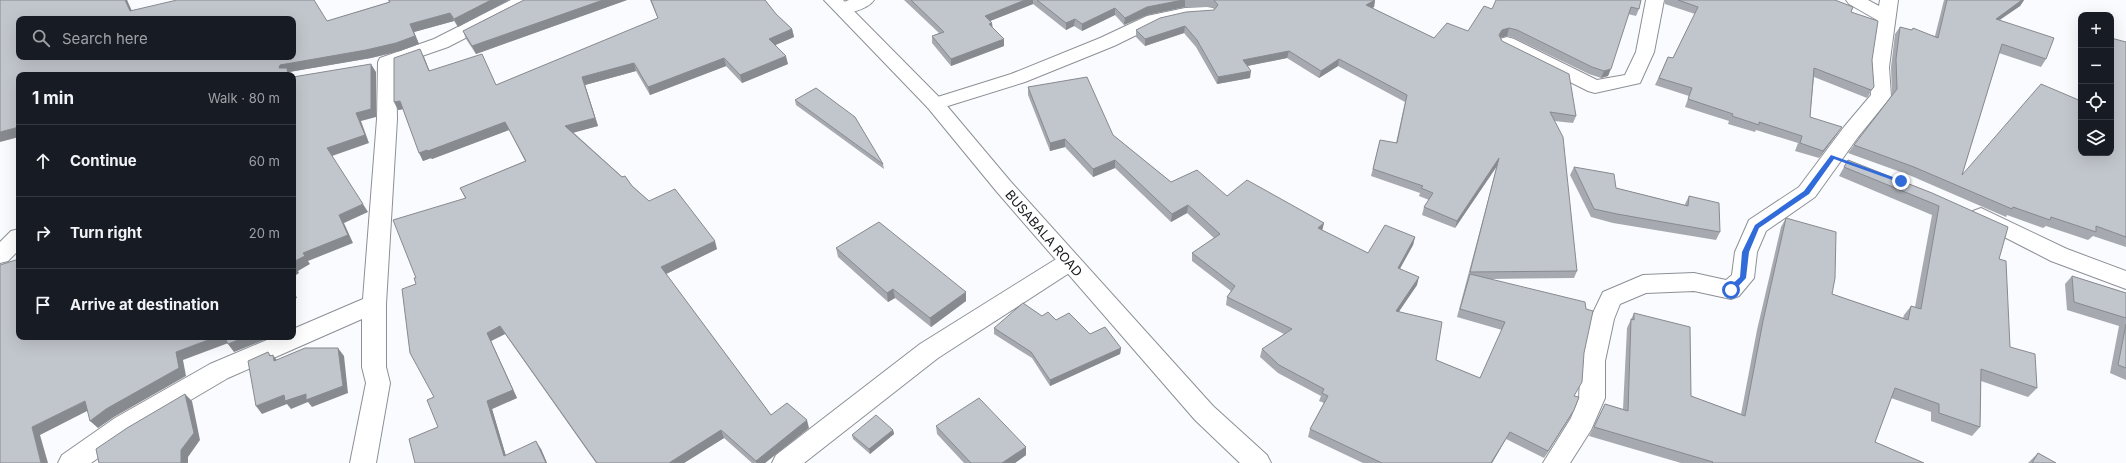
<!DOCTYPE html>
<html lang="en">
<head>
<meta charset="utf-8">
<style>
  :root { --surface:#171b24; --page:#20242c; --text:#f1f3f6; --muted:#9ea1a6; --line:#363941 }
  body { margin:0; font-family:Inter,sans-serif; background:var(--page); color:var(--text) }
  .controls { position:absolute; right:12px; top:12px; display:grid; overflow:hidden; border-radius:8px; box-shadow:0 4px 16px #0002 }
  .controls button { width:36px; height:36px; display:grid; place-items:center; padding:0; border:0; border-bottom:1px solid var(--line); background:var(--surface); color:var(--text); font:20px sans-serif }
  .stop { position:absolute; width:12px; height:12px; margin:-9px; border:3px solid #316bd9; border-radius:50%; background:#fff }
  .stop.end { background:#316bd9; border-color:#fff; box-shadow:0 1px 4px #0008 }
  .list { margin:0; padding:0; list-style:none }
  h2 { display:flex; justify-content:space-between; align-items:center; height:52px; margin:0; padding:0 16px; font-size:17px }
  h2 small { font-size:13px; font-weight:400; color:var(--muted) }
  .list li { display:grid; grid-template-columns:26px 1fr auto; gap:12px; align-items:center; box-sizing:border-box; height:72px; padding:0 16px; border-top:1px solid var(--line) }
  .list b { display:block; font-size:15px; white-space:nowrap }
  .list em { font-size:13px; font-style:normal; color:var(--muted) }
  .icon { flex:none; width:22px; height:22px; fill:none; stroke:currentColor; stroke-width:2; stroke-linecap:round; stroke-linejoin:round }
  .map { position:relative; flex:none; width:2126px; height:463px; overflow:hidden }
  .search { position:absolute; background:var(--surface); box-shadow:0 4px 16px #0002; left:16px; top:16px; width:280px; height:44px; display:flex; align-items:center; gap:10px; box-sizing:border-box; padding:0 14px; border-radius:8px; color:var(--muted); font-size:15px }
  .panel { position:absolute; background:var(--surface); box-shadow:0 4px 16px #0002; left:16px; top:72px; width:280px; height:268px; border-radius:8px }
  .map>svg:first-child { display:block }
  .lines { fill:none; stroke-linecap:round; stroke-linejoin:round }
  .minor-casing { stroke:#8c9096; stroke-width:2 }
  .tertiary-casing { stroke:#8c9096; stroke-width:2 }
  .minor { fill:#fff; fill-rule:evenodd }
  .tertiary { fill:#fff; fill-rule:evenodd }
  .wall { fill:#a6a9af }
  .shaded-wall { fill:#878a8f }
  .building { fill:#c1c5cc; stroke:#878a8f; fill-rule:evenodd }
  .route { fill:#316bd9 }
  .labels { text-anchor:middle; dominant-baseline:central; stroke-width:3.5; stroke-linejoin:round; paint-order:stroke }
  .street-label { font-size:13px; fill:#18191c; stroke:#fff }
</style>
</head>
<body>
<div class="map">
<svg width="2126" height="463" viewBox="0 0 2126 463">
  <rect width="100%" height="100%" fill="#fafbfe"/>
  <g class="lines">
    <defs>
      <g id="minor">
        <polygon points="511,0 534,0 531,4 448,47 396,65 397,119 386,304 386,367 390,383 376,463 350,463 366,383 362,367 362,319 228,378 133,434 91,463 58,463 62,455 115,418 210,364 274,337 293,337 293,329 363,299 377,119 378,62 380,58 434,39"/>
        <path d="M849,0H874C868,9 847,15 837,13L834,9L837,5Z"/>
        <polygon points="1646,0 1664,0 1654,52 1640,83 1595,93 1588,91 1500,47 1498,43 1500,39 1507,37 1514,39 1597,80 1625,75 1636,52"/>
        <polygon points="1846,0 1868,0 1879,6 1880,0 1898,0 1889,67 1891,96 1888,100 1858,137 1815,197 1766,231 1757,252 1754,278 1739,296 1731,299 1694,291 1646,293 1620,304 1614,319 1605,361 1605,398 1591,430 1570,463 1543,463 1571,418 1579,398 1581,361 1590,319 1603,292 1643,275 1694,273 1726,280 1732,275 1735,252 1749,220 1799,187 1844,127 1871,95 1869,67 1877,20 1849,4"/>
        <polygon points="1207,7 1213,8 1216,12 1213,16 1185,18 1159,24 1114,46 1025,82 935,110 928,108 925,104 928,100 1011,74 1100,38 1147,16 1185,8"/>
        <polygon points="1981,208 2067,249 2126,271 2126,289 2051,261 1973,221 1970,216 1973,211"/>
        <polygon points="19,229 19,250 8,261 0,263 0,242 11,231"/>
        <polygon points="1069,254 1077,256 1080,262 1077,268 938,358 804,463 772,463 776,455 920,344 1061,256"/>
      </g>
      <polygon id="tertiary" points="824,0 843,0 942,100 1011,182 1213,406 1267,455 1271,463 1240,463 1195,420 997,192 928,108"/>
    </defs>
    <use href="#minor" class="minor-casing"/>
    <use href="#tertiary" class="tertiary-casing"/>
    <use href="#minor" class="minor"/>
    <use href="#tertiary" class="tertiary"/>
  </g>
  <g class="wall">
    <polygon points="0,0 127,0 132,11 327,21 389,2 388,0 509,0 458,27 454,21 414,32 419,44 400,51 371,58 289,72 19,75"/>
    <polygon points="524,0 627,0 476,54 466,39 463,31"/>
    <polygon points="650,0 765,0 776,14 792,29 794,37 775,45 788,64 742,83 726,66 650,95 636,71 585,85 598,126 573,132 649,201 717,249 666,274 771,415 809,428 765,463 752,463 724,438 684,463 596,463 505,334 491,341 517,398 492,409 506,456 541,449 547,463 415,463 438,427 416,284 416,278 465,198 460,188 525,161 509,130 432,159 431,158 423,161 403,109 398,110 424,57 429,71 496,85 658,19"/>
    <polygon points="904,0 1375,0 1374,7 1372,8 1434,38 1468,31 1492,9 1641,0 1639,9 1636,16 1628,14 1608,76 1601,78 1589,74 1514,38 1507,36 1500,37 1502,41 1576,116 1573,123 1554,121 1577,271 1574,278 1490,279 1574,396 1570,417 1544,458 1506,439 1492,463 1363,463 1308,437 1310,429 1324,403 1319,401 1321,396 1278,373 1260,357 1262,349 1284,334 1226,305 1227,297 1231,291 1192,261 1192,253 1214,238 1187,213 1171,222 1115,168 1093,177 1065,147 1050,151 1028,95 1028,87 1113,135 1171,182 1227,196 1324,223 1322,230 1368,253 1415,237 1413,245 1400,268 1417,285 1398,312 1436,360 1480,378 1502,330 1457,317 1497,166 1455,228 1422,215 1424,207 1429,200 1419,196 1420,193 1371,176 1380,140 1396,143 1405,102 1338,66 1319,78 1287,58 1247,66 1250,78 1217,84 1196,47 1184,33 1145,46 1136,37 1136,30 1214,10 1215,9 1213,7 1185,7 1147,15 1124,25 1115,15 1082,31 1074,26 1066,30 1033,4 990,21 992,28 1004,46 951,66 932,43 932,36 939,33"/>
    <polygon points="1664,0 1835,0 1851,12 1872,60 1874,87 1867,98 1814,77 1810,117 1837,134 1819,158 1795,151 1798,143 1756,130 1755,132 1728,124 1729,121 1685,107 1689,96 1655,85 1668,57 1673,58 1695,14 1665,4"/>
    <polygon points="1944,0 2024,0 2020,6 2000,20 2046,59 2041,67 1999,53 1962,175 2080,100 2081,90 2081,153 2126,42 2126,247 2093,236 2088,240 2046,226 2043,228 2007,215 2006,217 1909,175 1848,153 1854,145 1892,96 1891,67 1895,34 1900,27 1935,36"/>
    <polygon points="795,100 883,164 884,169 796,105"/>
    <polygon points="1848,160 1932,193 1999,259 2010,347 2037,388 2028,397 1981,381 1980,427 1972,436 1931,421 1931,412 1891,398 1875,442 1924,463 1681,463 1589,436 1605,404 1623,409 1627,328 1634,313 1691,396 1741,414 1757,330 1781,227 1786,218 1832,294 1903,318 1904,315 1911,306 1915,307 1932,215 1839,176"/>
    <polygon points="1574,167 1616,188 1685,205 1685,204 1689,196 1720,232 1716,240 1613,223 1591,217 1570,175"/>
    <polygon points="836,248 966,301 931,327 895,298 888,302 838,257"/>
    <polygon points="2072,276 2126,293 2126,380 2110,373 2119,326 2067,310 2065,284"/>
    <polygon points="1042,316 1056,320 1121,348 1120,354 1050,386 1032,358 994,334 994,328"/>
    <polygon points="936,426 1026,455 1015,463 964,463 937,434"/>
    <polygon points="893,430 894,434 870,454 853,439 852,435"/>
    <polygon points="2038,453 2056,463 2028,463"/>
  </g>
  <g class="shaded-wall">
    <polygon points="125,0 127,0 135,19 130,11"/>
    <polygon points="491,0 509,0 458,27 454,19"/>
    <polygon points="603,0 627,0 476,54 472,46"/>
    <polygon points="1025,0 1033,0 1033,4 985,23 985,16"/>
    <polygon points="1183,0 1185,0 1185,7 1147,15 1124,25 1125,18 1147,7"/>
    <polygon points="1375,0 1374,7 1365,12 1366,5"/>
    <polygon points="2022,0 2024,0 2020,6 1990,26 1996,19"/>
    <polygon points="1115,8 1115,15 1082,31 1082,24"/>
    <polygon points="450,13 454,21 414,32 419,44 400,51 371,58 289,72 291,75 288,75 279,68 280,65 410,24"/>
    <polygon points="1075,19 1074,26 1066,30 1066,23"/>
    <polygon points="992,23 993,30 989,24"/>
    <polygon points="1185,26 1184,33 1145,46 1145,39"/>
    <polygon points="1509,28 1507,36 1500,38 1499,35 1502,30"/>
    <polygon points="792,29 794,37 771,47 769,39"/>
    <polygon points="1004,39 1004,46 951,66 951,59"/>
    <polygon points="420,49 424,57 433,79 429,71"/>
    <polygon points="1289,51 1287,58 1242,67 1243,60"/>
    <polygon points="786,56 788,64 742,83 740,75"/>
    <polygon points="724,58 726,66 650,95 648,87"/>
    <polygon points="1339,59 1338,66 1319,78 1321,71"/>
    <polygon points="634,63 636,71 585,85 598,126 569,134 565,126 582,77"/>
    <polygon points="371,64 376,72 376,117 361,121 369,143 332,156 327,148 356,113"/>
    <polygon points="1611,69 1608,76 1601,78 1604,71"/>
    <polygon points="1251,71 1250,78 1217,84 1218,77"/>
    <polygon points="400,101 404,109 398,110 394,102"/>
    <polygon points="505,122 509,130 432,159 431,158 423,161 419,153"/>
    <polygon points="19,127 19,137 0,142 0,132"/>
    <polygon points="1842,127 1837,134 1819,158 1823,151"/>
    <polygon points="1065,139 1065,147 1050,151 1050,143"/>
    <polygon points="1499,158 1497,166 1455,228 1457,221"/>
    <polygon points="1115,160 1115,168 1093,177 1093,169"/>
    <polygon points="363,204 368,212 344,223 353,243 308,261 310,264 298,271 299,273 293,277 293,262 303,253 339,215"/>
    <polygon points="1188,205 1187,213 1171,222 1172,214"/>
    <polygon points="1324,223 1322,231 1318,228"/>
    <polygon points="1415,237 1413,245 1396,276 1398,268"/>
    <polygon points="715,241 717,249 664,275 661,267"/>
    <polygon points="1419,277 1417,285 1394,319 1396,311"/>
    <polygon points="293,289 297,298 293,299"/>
    <polygon points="893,289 895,298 888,302 887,293"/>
    <polygon points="966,292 966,301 931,327 930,318"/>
    <polygon points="500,326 505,334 491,341 517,398 492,409 508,463 504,456 487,401 487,333"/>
    <polygon points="216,337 227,337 231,342 183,360 186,376 114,417 98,428 90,421 106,409 176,352"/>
    <polygon points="245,337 262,337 264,340 234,352 228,344"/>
    <polygon points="338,348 344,356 348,393 312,407 308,402 291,409 287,404 262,414 256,406 284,395 306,394"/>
    <polygon points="1121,348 1120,354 1050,386 1050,380"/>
    <polygon points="268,352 274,360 273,355 279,363 280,369 270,356"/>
    <polygon points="185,394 192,401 200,440 188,457 188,463 181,463 181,450"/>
    <polygon points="85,401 93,408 40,435 48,463 41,463 32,427"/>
    <polygon points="1574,410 1570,417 1544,458 1548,451"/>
    <polygon points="807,420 809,428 765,463 756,463 756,461"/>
    <polygon points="721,430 724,438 684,463 669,463"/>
    <polygon points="893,430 894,434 870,454 869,449"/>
    <polygon points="1510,432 1506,439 1492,463 1491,463"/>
    <polygon points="536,441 541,449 547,463 546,463"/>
    <polygon points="1026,447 1026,455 1015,463 1002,463"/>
  </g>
  <g class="building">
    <path d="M0,0H125L130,11L177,0H314L327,21L390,2L389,0H491L454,19L450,13L410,24L415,36L396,43L366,50L280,65L279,68H287L288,75H19V127L0,132ZM19,19H293V57H19Z"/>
    <polygon points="524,0 603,0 472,46 463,31"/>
    <polygon points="651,0 765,0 776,14 792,29 769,39 786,56 740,75 724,58 648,87 634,63 582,77 595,118 565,126 622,177 625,176 632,186 649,201 675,189 715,241 661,267 771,415 787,403 807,420 756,461 721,430 669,463 597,463 500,326 487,333 513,390 487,401 504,456 536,441 546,463 415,463 409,439 438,427 427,400 434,397 410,353 402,289 416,284 414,278 416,278 393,220 466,198 460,188 526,161 505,122 428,151 427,150 419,153 400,101 394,102 394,58 420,49 429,71 482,54 496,85 658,18"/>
    <polygon points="911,0 1025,0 985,16 992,23 989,24 1004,39 951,59 932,36 944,32"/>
    <polygon points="1037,0 1183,0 1147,7 1125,18 1115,8 1082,24 1075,19 1066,23"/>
    <polygon points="1214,0 1375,0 1366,5 1434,38 1447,23 1468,31 1484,6 1492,9 1496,0 1641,0 1639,9 1631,7 1611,69 1604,71 1592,67 1517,30 1509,28 1502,30 1499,35 1502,41 1569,74 1576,116 1550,112 1563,137 1577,271 1470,272 1499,158 1457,221 1424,207 1433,193 1421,188 1423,186 1373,169 1380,140 1397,143 1407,95 1339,59 1321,71 1289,51 1243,60 1251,71 1218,77 1197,40 1185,26 1145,39 1136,30 1160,18 1186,12 1214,10 1218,5"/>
    <polygon points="1678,0 1835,0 1853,7 1851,12 1878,21 1872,60 1874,87 1871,90 1814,68 1810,117 1842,127 1823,151 1800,143 1802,136 1759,122 1759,125 1732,116 1733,114 1688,99 1692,88 1659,78 1668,57 1673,58 1698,7"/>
    <polygon points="1947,0 2022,0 1996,19 2054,38 2046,59 2002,44 1962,175 2041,84 2081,101 2081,153 2111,153 2111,38 2126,42 2126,237 2096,226 2096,232 2051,217 2050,220 2013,207 2012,209 1914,167 1854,145 1897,89 1896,59 1900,27 1912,30 1913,28 1938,38"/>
    <polygon points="371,64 371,109 356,113 365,135 327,148 363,204 339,215 348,235 303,253 305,256 293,262 293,77"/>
    <polygon points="1087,77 1113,135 1171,182 1197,170 1227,196 1247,180 1324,223 1318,228 1368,253 1385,225 1415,237 1398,268 1419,277 1396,311 1442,322 1436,360 1480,378 1505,322 1460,309 1470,274 1585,302 1586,309 1593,311 1584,353 1582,382 1574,396 1579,397 1574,410 1548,451 1510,432 1491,463 1382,463 1310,429 1328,396 1322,393 1324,389 1279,365 1262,349 1292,329 1227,297 1235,286 1192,253 1220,234 1188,205 1172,214 1115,160 1093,169 1065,139 1050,143 1028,87"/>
    <polygon points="816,88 855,117 883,164 795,100"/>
    <polygon points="1848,160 1932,193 2008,227 1999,259 2006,261 2010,347 2035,354 2037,388 1981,369 1980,427 1939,413 1939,404 1895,388 1875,442 1924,463 1712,463 1713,462 1594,427 1605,404 1628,411 1631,319 1634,320 1634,313 1690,327 1691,396 1745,416 1763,321 1786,218 1836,232 1835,278 1832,294 1908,320 1911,306 1921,309 1939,206 1844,167"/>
    <polygon points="1574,167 1614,174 1616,188 1688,206 1689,196 1719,203 1720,232 1617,214 1594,209"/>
    <polygon points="879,222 966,292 930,318 893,289 887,293 836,248"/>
    <polygon points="19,259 19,337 216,337 176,352 179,368 106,409 90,421 85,401 32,427 41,463 0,463 0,265"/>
    <polygon points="2072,276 2126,293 2126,318 2074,302"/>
    <polygon points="1023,303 1042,316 1048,312 1056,320 1069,313 1090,334 1105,327 1121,348 1050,380 1031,352 994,328"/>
    <polygon points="2126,324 2126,368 2118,365"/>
    <polygon points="225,337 245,337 228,344"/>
    <polygon points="305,348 338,348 343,386 306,400 306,394 285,401 284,395 256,406 248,361 268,352 270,356 273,355 274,361"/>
    <polygon points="185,394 194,433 181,450 181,463 99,463 96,449 127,428"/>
    <polygon points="979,398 1026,447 1002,463 971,463 936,426"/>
    <polygon points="876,415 893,430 869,449 852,435"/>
    <polygon points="2038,453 2056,463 2032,463"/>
  </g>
  <polygon class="route" points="1831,155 1904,181 1898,182 1834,159 1809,194 1759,228 1749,252 1746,278 1733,292 1728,292 1728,288 1740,277 1742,252 1755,225 1804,191"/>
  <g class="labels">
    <g class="street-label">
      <text transform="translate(1044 233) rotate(49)">BUSABALA ROAD</text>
    </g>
  </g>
</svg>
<div class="controls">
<button>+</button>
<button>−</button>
<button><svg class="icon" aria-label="locate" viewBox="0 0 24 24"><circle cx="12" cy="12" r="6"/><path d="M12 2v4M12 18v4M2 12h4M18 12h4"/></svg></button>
<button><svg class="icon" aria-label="layers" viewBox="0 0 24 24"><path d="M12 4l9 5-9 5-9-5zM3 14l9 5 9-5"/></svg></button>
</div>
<div class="stop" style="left:1731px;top:290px"></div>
<div class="stop end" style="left:1901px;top:181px"></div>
<div class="search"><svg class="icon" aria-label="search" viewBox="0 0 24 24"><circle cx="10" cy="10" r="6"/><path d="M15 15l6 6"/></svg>Search here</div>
<section class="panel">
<h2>1 min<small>Walk · 80 m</small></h2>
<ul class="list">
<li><svg class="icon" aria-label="ahead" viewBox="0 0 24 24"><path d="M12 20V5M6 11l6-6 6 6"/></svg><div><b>Continue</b></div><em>60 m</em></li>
<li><svg class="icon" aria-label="right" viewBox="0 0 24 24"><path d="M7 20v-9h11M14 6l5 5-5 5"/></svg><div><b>Turn right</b></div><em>20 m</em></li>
<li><svg class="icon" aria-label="arrive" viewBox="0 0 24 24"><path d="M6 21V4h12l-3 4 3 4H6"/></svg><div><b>Arrive at destination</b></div></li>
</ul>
</section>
</div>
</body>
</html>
